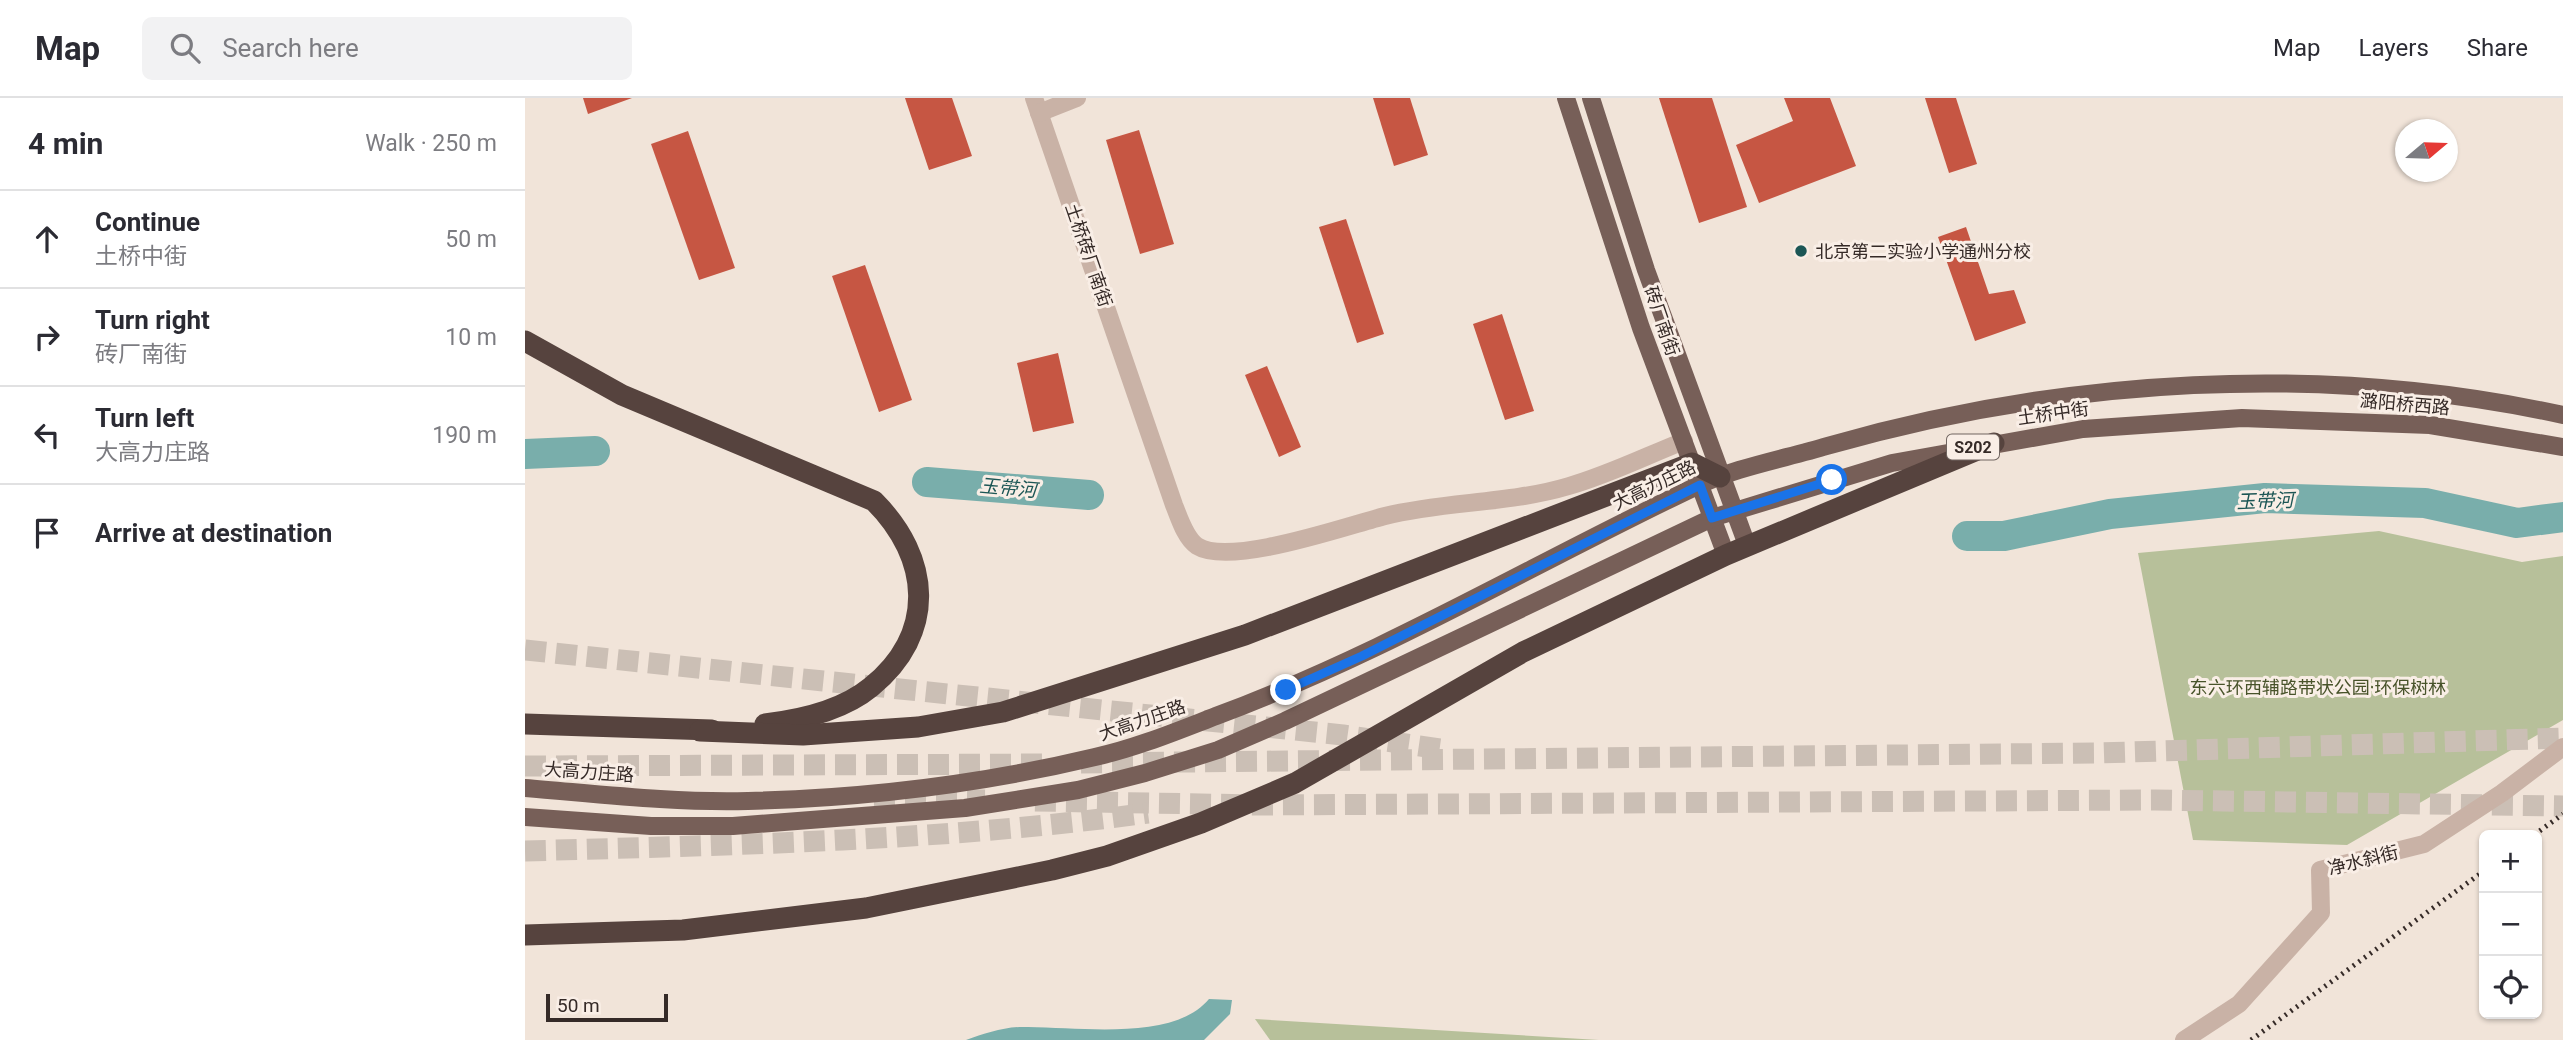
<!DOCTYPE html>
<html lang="en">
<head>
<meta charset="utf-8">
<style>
  :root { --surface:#fff; --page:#f2f2f3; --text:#2b2b33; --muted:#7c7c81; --line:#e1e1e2 }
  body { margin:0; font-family:Roboto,"Noto Sans SC",sans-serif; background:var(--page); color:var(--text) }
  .controls { position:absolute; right:21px; bottom:21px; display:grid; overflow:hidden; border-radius:10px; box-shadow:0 2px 5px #0004 }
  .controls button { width:63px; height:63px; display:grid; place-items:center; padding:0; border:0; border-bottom:2px solid var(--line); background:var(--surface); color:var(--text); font:35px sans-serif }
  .compass { position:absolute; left:1870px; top:21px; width:63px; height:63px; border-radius:50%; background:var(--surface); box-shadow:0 2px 5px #0004; rotate:71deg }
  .scale { position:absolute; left:21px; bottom:18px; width:122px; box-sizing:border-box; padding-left:7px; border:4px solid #352a27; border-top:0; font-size:19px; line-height:24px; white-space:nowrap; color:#352a27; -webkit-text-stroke:5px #f9eee6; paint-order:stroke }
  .stop { position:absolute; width:21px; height:21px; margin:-16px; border:5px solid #1a73e8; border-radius:50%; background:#fff }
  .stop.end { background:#1a73e8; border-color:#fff; box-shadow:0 2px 7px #0008 }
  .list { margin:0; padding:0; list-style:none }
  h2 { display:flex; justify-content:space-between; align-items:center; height:91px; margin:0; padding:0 28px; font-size:30px }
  h2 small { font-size:23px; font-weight:400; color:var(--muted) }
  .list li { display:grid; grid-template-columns:46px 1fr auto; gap:21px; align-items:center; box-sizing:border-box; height:98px; padding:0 28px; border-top:2px solid var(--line) }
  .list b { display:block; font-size:26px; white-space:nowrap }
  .list p { margin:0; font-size:23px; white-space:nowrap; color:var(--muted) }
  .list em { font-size:23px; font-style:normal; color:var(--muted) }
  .icon { flex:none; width:38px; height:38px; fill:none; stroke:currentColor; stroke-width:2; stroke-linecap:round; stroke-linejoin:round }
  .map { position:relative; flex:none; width:2038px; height:942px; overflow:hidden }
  header { display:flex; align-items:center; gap:42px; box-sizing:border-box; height:98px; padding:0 35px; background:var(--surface); border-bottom:2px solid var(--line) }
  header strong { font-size:33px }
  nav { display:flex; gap:38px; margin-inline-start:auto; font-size:24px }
  .search { width:490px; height:63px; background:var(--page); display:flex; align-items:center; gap:18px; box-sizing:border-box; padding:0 24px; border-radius:10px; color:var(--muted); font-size:26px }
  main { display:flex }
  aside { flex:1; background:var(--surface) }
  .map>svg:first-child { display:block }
  .green { fill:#b7c09a }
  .water { fill:#79aeab }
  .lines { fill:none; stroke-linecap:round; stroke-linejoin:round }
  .river { stroke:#79aeab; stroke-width:30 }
  .building { fill:#c65643 }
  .highway-tunnel { stroke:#cbbfb5; stroke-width:21; stroke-dasharray:21 10; stroke-linecap:butt }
  .minor { stroke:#c9b2a6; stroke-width:18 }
  .major { stroke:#775f58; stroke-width:18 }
  .highway { stroke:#56433e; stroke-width:21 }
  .rail { stroke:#352a27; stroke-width:5; stroke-dasharray:2 5; stroke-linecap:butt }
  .route { stroke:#1a73e8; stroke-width:9 }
  .poi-dot { fill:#1c5655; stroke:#f9eee6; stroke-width:2.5 }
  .labels { text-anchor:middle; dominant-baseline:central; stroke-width:6; stroke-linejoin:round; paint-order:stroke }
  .shield { fill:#f9eee6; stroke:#706560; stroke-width:2 }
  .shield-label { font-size:16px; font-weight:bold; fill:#352a27 }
  .poi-label { font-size:18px; fill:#352a27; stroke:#f9eee6; text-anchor:start }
  .street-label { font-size:18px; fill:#352a27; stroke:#f9eee6 }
  .park-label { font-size:18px; fill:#48532a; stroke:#f9eee6 }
  .water-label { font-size:19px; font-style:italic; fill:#1c5655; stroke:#f9eee6 }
</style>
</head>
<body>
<header>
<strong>Map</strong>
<div class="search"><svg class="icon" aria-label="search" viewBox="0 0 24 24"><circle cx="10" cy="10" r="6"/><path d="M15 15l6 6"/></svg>Search here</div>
<nav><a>Map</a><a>Layers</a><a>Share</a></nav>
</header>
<main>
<aside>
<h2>4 min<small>Walk · 250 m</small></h2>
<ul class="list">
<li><svg class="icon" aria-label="ahead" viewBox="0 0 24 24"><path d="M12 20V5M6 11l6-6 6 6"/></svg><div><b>Continue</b><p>土桥中街</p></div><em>50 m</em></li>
<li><svg class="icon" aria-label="right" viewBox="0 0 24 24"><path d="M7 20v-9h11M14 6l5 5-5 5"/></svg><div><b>Turn right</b><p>砖厂南街</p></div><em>10 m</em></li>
<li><svg class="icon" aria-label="left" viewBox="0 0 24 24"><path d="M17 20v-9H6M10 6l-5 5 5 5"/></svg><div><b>Turn left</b><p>大高力庄路</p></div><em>190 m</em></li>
<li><svg class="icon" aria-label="arrive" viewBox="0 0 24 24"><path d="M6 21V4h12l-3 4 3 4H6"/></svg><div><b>Arrive at destination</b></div></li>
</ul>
</aside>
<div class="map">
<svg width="2038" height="942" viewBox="0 0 2038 942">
  <rect width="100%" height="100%" fill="#f1e4d9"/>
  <g class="green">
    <polygon points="1854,433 1997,464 2038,458 2038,622 1822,747 1668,742 1613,455"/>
    <polygon points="730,921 1074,942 745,942"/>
  </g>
  <path class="water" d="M684,901L707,902L705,916L679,942H441C461,935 481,928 503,929C563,930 650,942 684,901Z"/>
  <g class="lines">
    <g class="river">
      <polyline points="0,356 70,353"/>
      <polyline points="402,384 564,397"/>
      <polyline points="1442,438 1479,438 1585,416 1740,400 1900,405 1992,425 2038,419"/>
    </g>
  </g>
  <g class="building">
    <polygon points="58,0 107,0 63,16"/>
    <polygon points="380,0 427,0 447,58 404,72"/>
    <polygon points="848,0 885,0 903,57 869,68"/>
    <polygon points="1134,0 1187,0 1222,109 1174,125"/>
    <polygon points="1259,0 1305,0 1331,68 1234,105 1211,47 1268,23"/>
    <polygon points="1400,0 1431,0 1452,66 1424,75"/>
    <polygon points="614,32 649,146 615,156 581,42"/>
    <polygon points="163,33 210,170 174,182 126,46"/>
    <polygon points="821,121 859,236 832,245 794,129"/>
    <polygon points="1441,129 1464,196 1489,192 1501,225 1450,243 1413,139"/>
    <polygon points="340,167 387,302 354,314 307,178"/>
    <polygon points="977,216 1009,313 980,322 948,226"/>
    <polygon points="533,255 549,325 508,334 492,265"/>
    <polygon points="742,268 776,349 754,359 720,277"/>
  </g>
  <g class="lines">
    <g class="highway-tunnel">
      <polyline points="0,552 818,637 916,651"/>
      <polyline points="556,665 1574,655 2038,640"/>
      <polyline points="0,668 524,666"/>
      <polyline points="349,701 460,702"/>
      <polyline points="510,703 733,707 1630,702 2038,708"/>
      <path d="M0,753C207,747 417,743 623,715"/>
    </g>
    <g class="minor">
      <path d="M509,0L649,407C654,419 660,440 672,448C705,469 821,428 860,418C920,403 984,406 1044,388C1083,377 1121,358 1159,343"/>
      <polyline points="514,15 552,0"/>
      <polyline points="1659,942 1714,906 1796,815 1795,772 1899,746 1977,695 2038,649"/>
    </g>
    <g class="major">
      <polyline points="1041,0 1116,230 1201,457"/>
      <polyline points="1066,0 1121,172 1222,447"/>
      <path d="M0,690C74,696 149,705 223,703C339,700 457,686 570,659C611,650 652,633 691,618C858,556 1010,465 1170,389C1211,369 1259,361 1302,348C1540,280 1796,264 2038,317"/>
      <polyline points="0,719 126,728 208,728 440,710 553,692 620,675 693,652 760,623 1187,420 1367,365 1558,331 1717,320 1905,327 2038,349"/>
    </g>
    <g class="highway">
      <path d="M0,243L97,297L349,403C406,460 412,535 346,589C318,612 275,622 240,626"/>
      <polyline points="0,626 187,632"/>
      <polyline points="175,633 278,637 393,629 478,614 720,537 1167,365 1195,379"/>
      <polyline points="0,837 158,832 341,810 527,772 582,758 676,725 770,685 998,554 1201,457 1469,345"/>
    </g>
    <g class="rail">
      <polyline points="2009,737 2038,716"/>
      <polyline points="1726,942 1959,773"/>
    </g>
  </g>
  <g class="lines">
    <polyline class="route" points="761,592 837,558 1175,387 1187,420 1307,382"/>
  </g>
  <circle class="poi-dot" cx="1276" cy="153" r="7"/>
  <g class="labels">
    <rect class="shield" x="1422" y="336.5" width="52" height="25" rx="5"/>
    <g class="shield-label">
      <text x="1448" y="349">S202</text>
    </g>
    <g class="poi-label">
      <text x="1290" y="153">北京第二实验小学通州分校</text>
    </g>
    <g class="street-label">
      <text transform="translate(564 157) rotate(71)">土桥砖厂南街</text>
      <text transform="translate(1137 223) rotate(71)">砖厂南街</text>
      <text transform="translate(1880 306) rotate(5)">潞阳桥西路</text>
      <text transform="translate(1528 315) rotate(-8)">土桥中街</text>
      <text transform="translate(1129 387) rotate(-26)">大高力庄路</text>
      <text transform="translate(617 622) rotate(-19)">大高力庄路</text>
      <text transform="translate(64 674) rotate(4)">大高力庄路</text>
      <text transform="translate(1838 762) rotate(-14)">净水斜街</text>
    </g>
    <g class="park-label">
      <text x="1793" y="589">东六环西辅路带状公园·环保树林</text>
    </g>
    <g class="water-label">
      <text transform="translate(483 390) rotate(5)">玉带河</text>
      <text transform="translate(1740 403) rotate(-2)">玉带河</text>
    </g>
  </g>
</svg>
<div class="controls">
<button>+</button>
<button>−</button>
<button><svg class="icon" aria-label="locate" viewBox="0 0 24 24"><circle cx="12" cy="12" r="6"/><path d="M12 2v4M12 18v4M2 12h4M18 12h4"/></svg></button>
</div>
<svg class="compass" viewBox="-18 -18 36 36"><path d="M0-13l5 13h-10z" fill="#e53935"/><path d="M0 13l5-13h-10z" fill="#7c7c81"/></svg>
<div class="scale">50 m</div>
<div class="stop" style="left:1307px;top:382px"></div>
<div class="stop end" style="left:761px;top:592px"></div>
</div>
</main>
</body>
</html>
